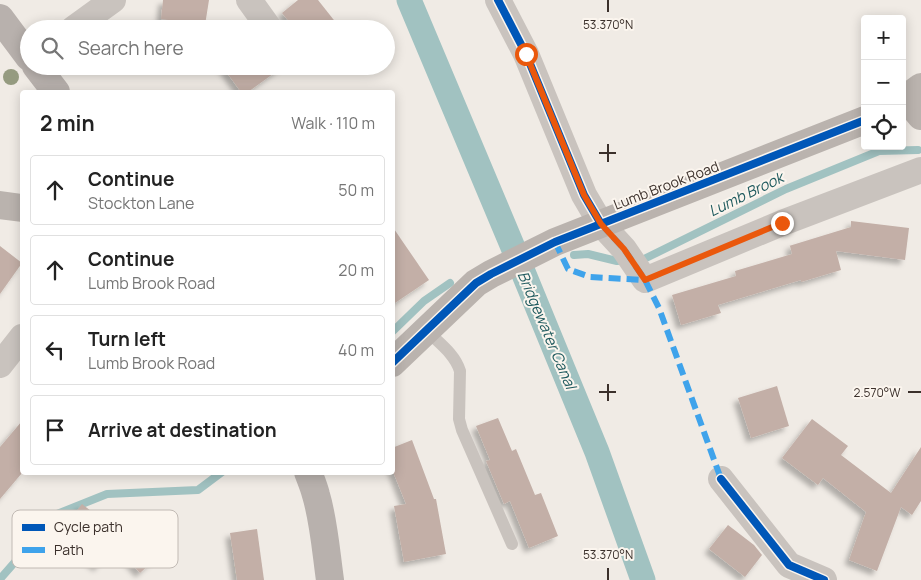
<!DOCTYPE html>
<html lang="en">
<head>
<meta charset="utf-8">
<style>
  :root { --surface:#fff; --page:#f2f2f2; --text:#222; --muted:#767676; --line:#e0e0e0 }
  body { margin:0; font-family:Manrope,sans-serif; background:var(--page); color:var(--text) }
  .controls { position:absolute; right:15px; top:15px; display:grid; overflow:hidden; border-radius:5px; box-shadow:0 2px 12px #0003 }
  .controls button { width:45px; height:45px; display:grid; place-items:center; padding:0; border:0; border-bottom:1px solid var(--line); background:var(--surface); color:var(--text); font:25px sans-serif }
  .stop { position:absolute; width:15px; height:15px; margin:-11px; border:4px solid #ea580c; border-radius:50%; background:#fff }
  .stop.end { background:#ea580c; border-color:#fff; box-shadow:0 1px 5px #0008 }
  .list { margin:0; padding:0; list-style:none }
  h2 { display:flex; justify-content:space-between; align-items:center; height:65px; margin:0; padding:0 20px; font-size:21px }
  h2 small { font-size:16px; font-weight:400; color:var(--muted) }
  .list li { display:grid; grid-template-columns:32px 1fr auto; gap:15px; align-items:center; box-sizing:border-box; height:70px; margin:0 10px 10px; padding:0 10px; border:1px solid var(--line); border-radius:5px }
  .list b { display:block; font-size:19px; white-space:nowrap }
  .list p { margin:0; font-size:16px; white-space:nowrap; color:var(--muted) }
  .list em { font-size:16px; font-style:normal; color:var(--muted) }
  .icon { flex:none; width:28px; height:28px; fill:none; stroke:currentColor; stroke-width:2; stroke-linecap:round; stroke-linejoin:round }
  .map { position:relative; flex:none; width:921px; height:580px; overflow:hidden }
  .search { position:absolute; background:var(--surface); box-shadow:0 2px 12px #0003; left:20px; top:20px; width:375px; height:55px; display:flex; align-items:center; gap:12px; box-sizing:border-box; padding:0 18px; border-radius:28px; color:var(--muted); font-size:19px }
  .panel { position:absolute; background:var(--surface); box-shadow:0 2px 12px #0003; left:20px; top:90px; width:375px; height:385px; border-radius:5px }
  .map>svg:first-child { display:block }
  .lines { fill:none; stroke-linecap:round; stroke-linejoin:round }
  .stream { stroke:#a1c2c1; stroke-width:8 }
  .canal { stroke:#a1c2c1; stroke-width:25 }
  .building { fill:#c3afa7; filter:url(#shadow) }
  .lane { stroke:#c9c3be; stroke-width:12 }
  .street { stroke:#c9c3be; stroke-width:26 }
  .secondary { stroke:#bab3ae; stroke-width:28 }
  .primary { stroke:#b8b1ad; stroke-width:28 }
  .quiet { stroke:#3fa3eb; stroke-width:6; stroke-dasharray:12 6; stroke-linecap:butt }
  .cycleway-casing { stroke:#fbf5ee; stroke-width:11 }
  .cycleway { stroke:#0057b8; stroke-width:8 }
  .tree { fill:#959b80 }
  .route { stroke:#ea580c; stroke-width:6 }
  .ticks { fill:none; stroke:#3b302b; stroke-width:2 }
  .labels { text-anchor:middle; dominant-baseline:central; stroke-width:4; stroke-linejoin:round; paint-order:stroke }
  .street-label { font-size:14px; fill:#3b302b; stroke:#fbf5ee }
  .water-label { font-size:15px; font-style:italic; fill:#1f5a5e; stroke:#fbf5ee }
  .key { fill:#fbf5ee; stroke:#c1bab4; stroke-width:1 }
  .key-label { font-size:14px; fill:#3b302b }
  .ticks-label { font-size:12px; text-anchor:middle; fill:#3b302b; stroke:#fbf5ee; stroke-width:4; stroke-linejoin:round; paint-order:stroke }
</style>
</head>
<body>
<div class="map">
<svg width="921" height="580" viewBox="0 0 921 580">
  <defs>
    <filter id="shadow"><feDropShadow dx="-4.5" dy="4.5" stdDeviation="2.5" flood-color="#0004"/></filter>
  </defs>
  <rect width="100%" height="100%" fill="#f0ebe5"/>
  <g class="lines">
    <g class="stream">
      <polyline points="574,255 588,254 617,261 625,260"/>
      <polyline points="637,260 644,259 786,189 879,151 918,150"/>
      <polyline points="392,332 424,301 450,283"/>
      <polyline points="0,579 57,514 107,494 198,490 222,472"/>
    </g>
    <polyline class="canal" points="409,0 512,245 597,452 643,580"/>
  </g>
  <g class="building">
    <polygon points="163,0 209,0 205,25 161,19"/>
    <polygon points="298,0 318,0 341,29 295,29 282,13"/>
    <polygon points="222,66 284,66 248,92 241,92"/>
    <polygon points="851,221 909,228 905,260 836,251 841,270 801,282 801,280 718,305 721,313 681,325 672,295 736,276 735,271 792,254 790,246 789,246 851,227"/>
    <polygon points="392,226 429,280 392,305"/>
    <polygon points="0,246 22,263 0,294"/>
    <polygon points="777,386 789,426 751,438 738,398"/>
    <polygon points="498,418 512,451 516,449 535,495 541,493 558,536 529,548 510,501 504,504 486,461 490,460 476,426"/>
    <polygon points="812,419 848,446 841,455 891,493 921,447 921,501 912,515 901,507 877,571 849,560 866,512 823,478 818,485 782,458"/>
    <polygon points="22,421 22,473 0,499 0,447"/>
    <polygon points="412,440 434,499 436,499 446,554 404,562 394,506 406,504 392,469 392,448"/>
    <polygon points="82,504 123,536 98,567 57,535"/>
    <polygon points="728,525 754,545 762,555 745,577 709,549"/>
    <polygon points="257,529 264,580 237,580 230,533"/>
    <polygon points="146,531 164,551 140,573 122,553"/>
  </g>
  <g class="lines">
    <path class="lane" d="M426,330C439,343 455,354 460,371L459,419L462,430L512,544"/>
    <g class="street">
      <polyline points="249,0 270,29"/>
      <polyline points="498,0 526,54 584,195 601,224 624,249 645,280 782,223 921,170"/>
      <polyline points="73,29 113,0"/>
      <polyline points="0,365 22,337"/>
      <polyline points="721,479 789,565 824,580"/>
    </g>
    <g class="secondary">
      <polyline points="907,99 921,116"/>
      <polyline points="902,101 921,87"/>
      <polyline points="0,205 22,208"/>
      <polyline points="392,363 476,283 491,274 555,242 865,120"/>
    </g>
    <g class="primary">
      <polyline points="0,18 29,57"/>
      <polyline points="36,66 56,92"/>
      <path d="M308,472C311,480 314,487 316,495C324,522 326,552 330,580"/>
    </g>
    <g class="quiet">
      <polyline points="601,224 624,249 645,280 659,308 721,479"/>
      <polyline points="555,242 568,269 590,277 645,280"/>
    </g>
    <defs>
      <g id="cycleway">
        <polyline points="498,0 526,54 584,195 601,224"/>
        <polyline points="392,363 476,283 491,274 555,242 865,120"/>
        <polyline points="721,479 789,565 824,580"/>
      </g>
    </defs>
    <use href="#cycleway" class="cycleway-casing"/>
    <use href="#cycleway" class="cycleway"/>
  </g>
  <circle class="tree" cx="11" cy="77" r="8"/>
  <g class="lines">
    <polyline class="route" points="526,54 584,195 601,224 624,249 645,280 782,223"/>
  </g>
  <path class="ticks" d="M608,0V12M608,144V162M599,153H616M608,384V401M599,392H616M908,392H921M608,568V580"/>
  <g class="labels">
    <g class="street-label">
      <text transform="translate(666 185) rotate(-21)">Lumb Brook Road</text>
    </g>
    <g class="water-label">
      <text transform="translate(746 194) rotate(-26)">Lumb Brook</text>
      <text transform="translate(547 330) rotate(67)">Bridgewater Canal</text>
    </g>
  </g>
  <rect x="12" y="510" width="166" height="58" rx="8" class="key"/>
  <rect x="22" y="524" width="23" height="7" fill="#0057b8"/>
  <rect x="22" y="547" width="23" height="6" fill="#3fa3eb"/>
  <g class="key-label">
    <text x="54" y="532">Cycle path</text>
    <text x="54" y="555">Path</text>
  </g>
  <g class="ticks-label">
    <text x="608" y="29">53.370°N</text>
    <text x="877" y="397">2.570°W</text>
    <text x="608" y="559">53.370°N</text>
  </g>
</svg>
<div class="controls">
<button>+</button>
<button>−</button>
<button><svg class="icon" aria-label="locate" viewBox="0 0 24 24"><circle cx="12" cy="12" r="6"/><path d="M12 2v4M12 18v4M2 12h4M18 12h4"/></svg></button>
</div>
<div class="stop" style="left:526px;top:54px"></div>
<div class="stop end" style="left:782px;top:223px"></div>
<div class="search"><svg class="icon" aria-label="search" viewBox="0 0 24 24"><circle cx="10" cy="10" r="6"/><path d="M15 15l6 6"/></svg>Search here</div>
<section class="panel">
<h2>2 min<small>Walk · 110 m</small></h2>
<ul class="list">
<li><svg class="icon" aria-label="ahead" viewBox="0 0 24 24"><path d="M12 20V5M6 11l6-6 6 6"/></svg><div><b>Continue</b><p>Stockton Lane</p></div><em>50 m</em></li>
<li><svg class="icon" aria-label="ahead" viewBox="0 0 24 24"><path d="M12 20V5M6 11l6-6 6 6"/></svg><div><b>Continue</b><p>Lumb Brook Road</p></div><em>20 m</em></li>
<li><svg class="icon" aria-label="left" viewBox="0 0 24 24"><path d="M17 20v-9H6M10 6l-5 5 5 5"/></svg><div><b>Turn left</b><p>Lumb Brook Road</p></div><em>40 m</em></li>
<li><svg class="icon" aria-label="arrive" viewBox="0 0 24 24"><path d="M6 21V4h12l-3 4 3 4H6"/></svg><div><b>Arrive at destination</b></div></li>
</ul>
</section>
</div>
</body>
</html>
